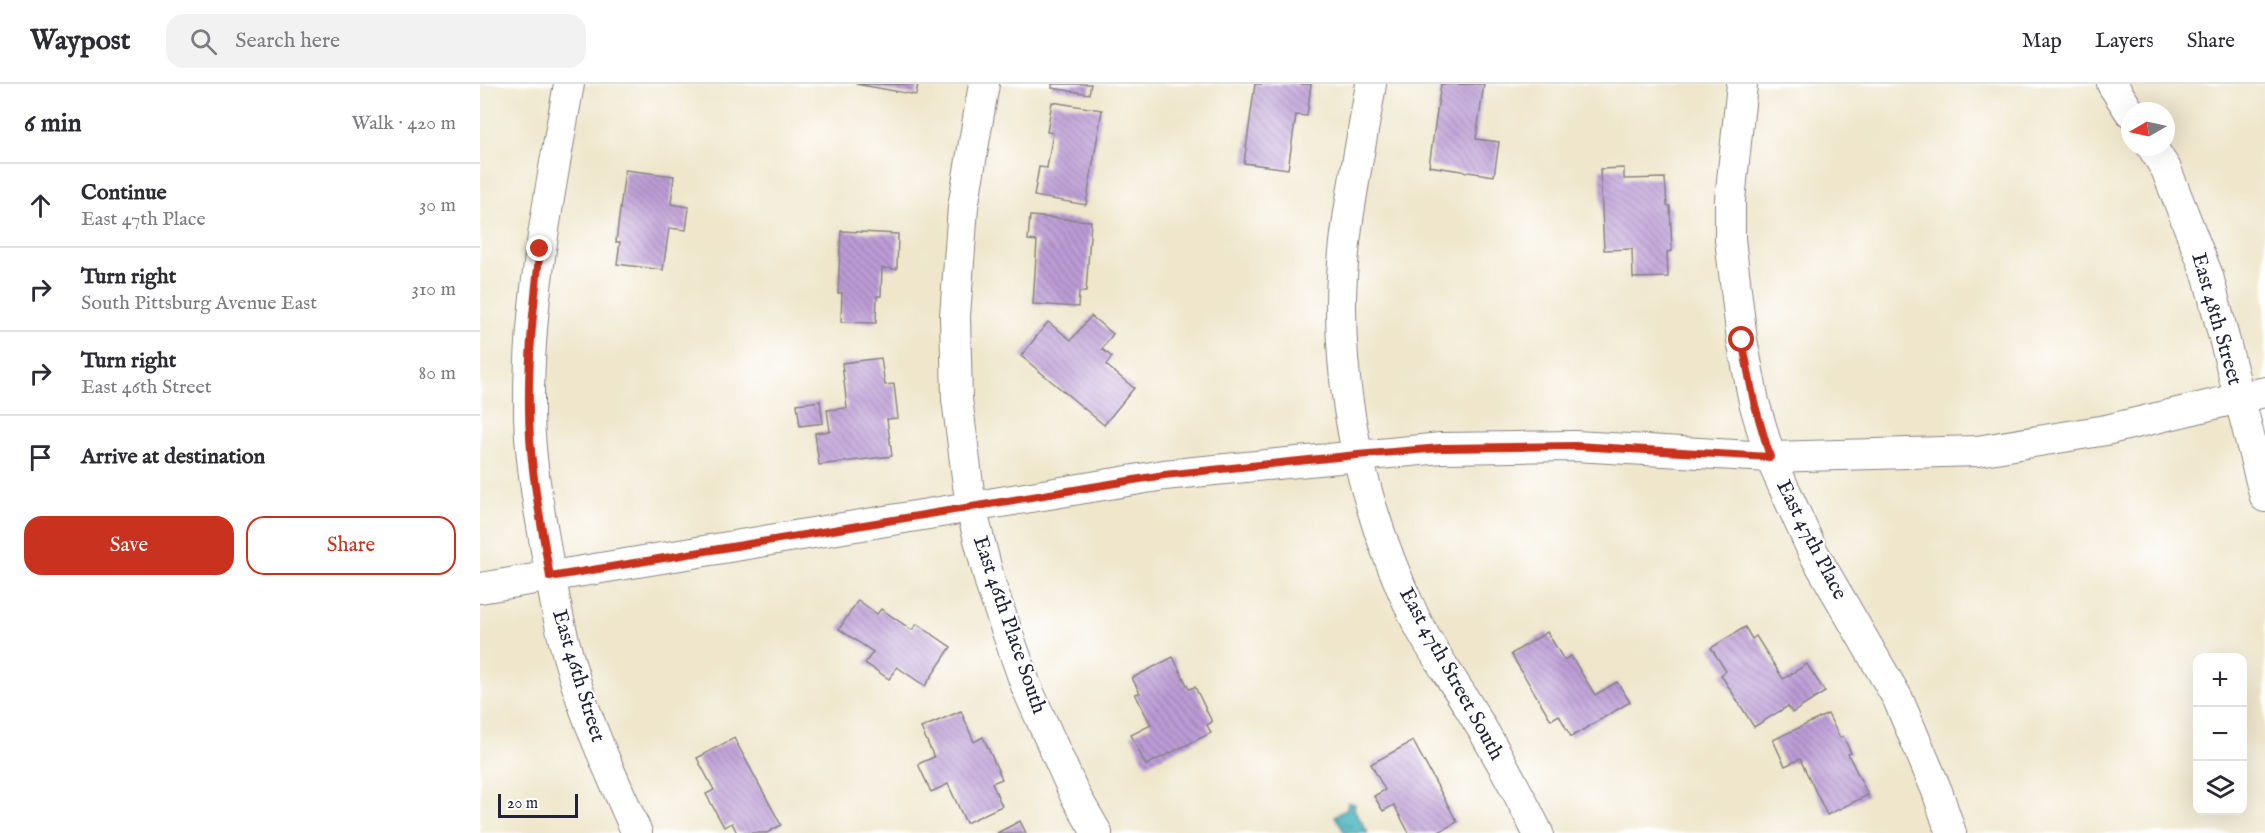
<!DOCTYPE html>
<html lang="en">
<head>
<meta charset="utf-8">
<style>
  :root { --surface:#fff; --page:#f2f2f3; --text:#2b2b33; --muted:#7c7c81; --line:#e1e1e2; --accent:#c8321e }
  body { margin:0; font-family:"IM FELL English",serif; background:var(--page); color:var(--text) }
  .controls { position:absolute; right:18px; bottom:18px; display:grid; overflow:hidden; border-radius:12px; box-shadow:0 6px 24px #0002 }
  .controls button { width:54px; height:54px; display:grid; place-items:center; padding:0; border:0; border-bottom:2px solid var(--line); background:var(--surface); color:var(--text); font:30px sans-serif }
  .compass { position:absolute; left:1641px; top:18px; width:54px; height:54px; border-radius:50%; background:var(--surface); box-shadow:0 6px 24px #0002; rotate:261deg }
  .scale { position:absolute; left:18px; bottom:15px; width:80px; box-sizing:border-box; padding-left:6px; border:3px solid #22223b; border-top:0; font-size:16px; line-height:21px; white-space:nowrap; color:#22223b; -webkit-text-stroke:4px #fff; paint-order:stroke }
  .stop { position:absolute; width:18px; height:18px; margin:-14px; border:4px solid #c8321e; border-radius:50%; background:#fff }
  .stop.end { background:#c8321e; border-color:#fff; box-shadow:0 2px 6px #0008 }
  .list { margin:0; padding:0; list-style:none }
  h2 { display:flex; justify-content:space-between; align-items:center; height:78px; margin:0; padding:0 24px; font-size:26px }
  h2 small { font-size:20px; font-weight:400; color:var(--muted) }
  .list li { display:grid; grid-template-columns:39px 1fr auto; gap:18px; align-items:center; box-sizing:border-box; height:84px; padding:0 24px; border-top:2px solid var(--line) }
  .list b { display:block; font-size:22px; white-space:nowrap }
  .list p { margin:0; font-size:20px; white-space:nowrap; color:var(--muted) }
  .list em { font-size:20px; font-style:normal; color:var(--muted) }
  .actions { display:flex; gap:12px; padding:18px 24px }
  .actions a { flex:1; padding:14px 0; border:2px solid var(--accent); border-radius:18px; text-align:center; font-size:21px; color:var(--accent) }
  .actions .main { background:var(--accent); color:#fff }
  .icon { flex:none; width:33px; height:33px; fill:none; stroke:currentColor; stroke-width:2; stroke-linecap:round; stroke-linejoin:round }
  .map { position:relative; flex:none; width:1785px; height:749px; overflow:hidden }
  header { display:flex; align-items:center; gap:36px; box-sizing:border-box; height:84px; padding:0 30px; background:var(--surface); border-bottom:2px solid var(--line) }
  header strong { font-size:28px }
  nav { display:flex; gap:33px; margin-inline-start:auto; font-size:21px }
  .search { width:420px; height:54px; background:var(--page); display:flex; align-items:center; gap:15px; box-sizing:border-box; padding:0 21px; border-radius:18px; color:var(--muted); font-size:22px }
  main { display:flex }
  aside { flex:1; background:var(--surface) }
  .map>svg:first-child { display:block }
  .water { fill:url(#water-ripples); stroke:#31697b; stroke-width:1.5 }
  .building { fill:url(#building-back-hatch) }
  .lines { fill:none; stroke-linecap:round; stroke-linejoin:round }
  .minor-casing { stroke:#888483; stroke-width:32 }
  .minor { stroke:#fff; stroke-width:30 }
  .route { stroke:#c8321e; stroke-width:8 }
  .labels { text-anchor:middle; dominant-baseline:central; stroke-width:4.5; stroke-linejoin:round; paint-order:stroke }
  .street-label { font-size:21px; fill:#22223b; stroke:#fff }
</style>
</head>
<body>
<header>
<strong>Waypost</strong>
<div class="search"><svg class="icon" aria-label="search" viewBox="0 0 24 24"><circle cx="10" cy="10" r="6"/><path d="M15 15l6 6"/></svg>Search here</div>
<nav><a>Map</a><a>Layers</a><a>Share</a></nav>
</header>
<main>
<aside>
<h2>6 min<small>Walk · 420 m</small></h2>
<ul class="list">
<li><svg class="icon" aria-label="ahead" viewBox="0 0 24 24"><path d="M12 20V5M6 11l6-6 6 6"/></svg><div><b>Continue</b><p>East 47th Place</p></div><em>30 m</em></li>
<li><svg class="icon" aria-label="right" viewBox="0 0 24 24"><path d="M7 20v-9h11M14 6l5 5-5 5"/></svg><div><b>Turn right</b><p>South Pittsburg Avenue East</p></div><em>310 m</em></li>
<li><svg class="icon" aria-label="right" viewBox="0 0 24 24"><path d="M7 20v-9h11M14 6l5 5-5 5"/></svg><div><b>Turn right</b><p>East 46th Street</p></div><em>80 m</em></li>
<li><svg class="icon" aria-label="arrive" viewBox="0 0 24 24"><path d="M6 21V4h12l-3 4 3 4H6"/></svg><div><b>Arrive at destination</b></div></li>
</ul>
<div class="actions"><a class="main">Save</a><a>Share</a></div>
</aside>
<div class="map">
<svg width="1785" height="749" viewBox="0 0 1785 749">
  <defs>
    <pattern id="water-ripples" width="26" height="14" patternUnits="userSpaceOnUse" patternTransform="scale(1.5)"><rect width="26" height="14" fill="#40b0bb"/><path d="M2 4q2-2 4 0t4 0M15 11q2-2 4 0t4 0" fill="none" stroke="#358f99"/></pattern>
    <pattern id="building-back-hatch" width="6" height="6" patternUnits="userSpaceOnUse" patternTransform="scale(1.5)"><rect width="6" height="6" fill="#bc9cd5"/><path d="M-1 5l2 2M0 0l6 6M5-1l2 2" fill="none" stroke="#987fae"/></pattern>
  </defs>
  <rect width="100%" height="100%" fill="#fff"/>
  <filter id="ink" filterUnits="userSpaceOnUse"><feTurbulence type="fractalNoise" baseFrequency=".0167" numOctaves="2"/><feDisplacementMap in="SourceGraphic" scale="12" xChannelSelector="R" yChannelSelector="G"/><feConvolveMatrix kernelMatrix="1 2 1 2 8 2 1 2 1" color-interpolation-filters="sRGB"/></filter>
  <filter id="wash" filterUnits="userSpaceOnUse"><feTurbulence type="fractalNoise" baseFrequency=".008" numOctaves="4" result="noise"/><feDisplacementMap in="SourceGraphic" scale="24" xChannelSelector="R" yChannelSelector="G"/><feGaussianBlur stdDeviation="1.35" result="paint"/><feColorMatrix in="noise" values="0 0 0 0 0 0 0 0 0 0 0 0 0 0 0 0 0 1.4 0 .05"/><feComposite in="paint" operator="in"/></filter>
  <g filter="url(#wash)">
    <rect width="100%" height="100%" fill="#efe6cb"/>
    <polygon class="water" points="868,718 875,720 874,725 888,749 865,749 855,732 867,725"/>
    <g id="blocks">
      <g class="building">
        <polygon points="376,0 438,0 436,11"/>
        <polygon points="572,0 611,0 609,10 572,4"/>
        <polygon points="775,0 831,0 827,32 816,31 808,85 764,79"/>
        <polygon points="961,0 1004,0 996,55 1019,58 1014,92 949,82"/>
        <polygon points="572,18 622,26 606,121 554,112 559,83 567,84 573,49 567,48"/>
        <polygon points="1144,84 1144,95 1185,94 1187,122 1190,122 1192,167 1187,168 1188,193 1153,194 1152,165 1124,166 1120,85"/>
        <polygon points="145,86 194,92 191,120 209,123 206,146 189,144 183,186 137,180 140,158 136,158"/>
        <polygon points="550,132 611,137 606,208 599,208 598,223 553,220 557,157 548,156"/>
        <polygon points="361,147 418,150 417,185 402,184 401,212 397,212 396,239 361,238 362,209 358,209"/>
        <polygon points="611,232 633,250 622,265 632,273 626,281 654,304 624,341 541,272 568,238 591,256"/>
        <polygon points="401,274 405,301 414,300 418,334 407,335 412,372 339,381 335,349 350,347 347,326 367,324 362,279"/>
        <polygon points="340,317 343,339 320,342 317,320"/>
        <polygon points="378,516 397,530 401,525 432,546 437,540 471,563 445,602 417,583 409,595 385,579 393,568 359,545"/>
        <polygon points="1265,543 1272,555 1276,552 1303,595 1327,580 1345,608 1312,629 1308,622 1274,643 1241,591 1246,587 1231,564"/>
        <polygon points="1067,548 1084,576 1091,572 1115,611 1137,598 1150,618 1091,653 1079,631 1071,636 1031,570"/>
        <polygon points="693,573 709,605 715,603 732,638 727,641 731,649 666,681 651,651 671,641 655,610 660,609 652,594"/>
        <polygon points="481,627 494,658 503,653 522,695 512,699 522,722 486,739 468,700 451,708 438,680 454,673 441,644"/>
        <polygon points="1348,630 1360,654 1363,652 1371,669 1368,670 1388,711 1347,731 1320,675 1305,682 1293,656"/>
        <polygon points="254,654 301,741 287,749 257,749 252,739 244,743 226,710 234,706 217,674"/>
        <polygon points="933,657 977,738 957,749 929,749 914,721 903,727 894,712 905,706 891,680"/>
        <polygon points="540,737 546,749 517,749"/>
      </g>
    </g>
  </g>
  <g filter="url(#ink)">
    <use href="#blocks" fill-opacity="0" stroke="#888483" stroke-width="1.5"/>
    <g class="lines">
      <defs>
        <g id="minor">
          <path d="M89,0C70,108 48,215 49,325C49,364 55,403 62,442C70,491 78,541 93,589C109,644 134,697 157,749"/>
          <polyline points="504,0 483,123 475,232 477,315 491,424 511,502 546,602 595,711 617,749"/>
          <path d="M891,0C880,69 862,147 861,216C860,326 887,433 934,532C948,562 969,590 986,618C1012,660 1036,704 1058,749"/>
          <polyline points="1262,0 1250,116 1250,155 1262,256 1274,318 1290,373 1333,468 1418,615 1457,707 1471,749"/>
          <polyline points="1632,0 1650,28"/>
          <polyline points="1672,63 1686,85 1728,192 1785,413"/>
          <polyline points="0,504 684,391 961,364 1095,362 1290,373 1497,367 1626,346 1785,308"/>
        </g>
      </defs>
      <use href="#minor" class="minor-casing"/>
      <use href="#minor" class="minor"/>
    </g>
  </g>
  <g class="lines" filter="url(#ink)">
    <path class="route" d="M60,165C54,218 48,271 49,325C49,381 61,437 70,493L684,391L877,371L961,364L1095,362L1290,373L1274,318L1262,256"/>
  </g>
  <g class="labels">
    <g class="street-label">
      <text transform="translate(1736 235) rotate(74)">East 48th Street</text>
      <text transform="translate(1331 456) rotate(63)">East 47th Place</text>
      <text transform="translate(529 541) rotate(71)">East 46th Place South</text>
      <text transform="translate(971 590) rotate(61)">East 47th Street South</text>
      <text transform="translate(98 592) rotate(73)">East 46th Street</text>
    </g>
  </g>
</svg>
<div class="controls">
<button>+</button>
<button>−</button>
<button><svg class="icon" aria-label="layers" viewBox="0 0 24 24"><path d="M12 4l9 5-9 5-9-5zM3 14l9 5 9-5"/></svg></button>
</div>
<svg class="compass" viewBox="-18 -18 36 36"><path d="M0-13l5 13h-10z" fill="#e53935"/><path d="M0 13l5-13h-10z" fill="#7c7c81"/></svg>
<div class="scale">20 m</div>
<div class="stop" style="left:1262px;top:256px"></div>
<div class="stop end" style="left:60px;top:165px"></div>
</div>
</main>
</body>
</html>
